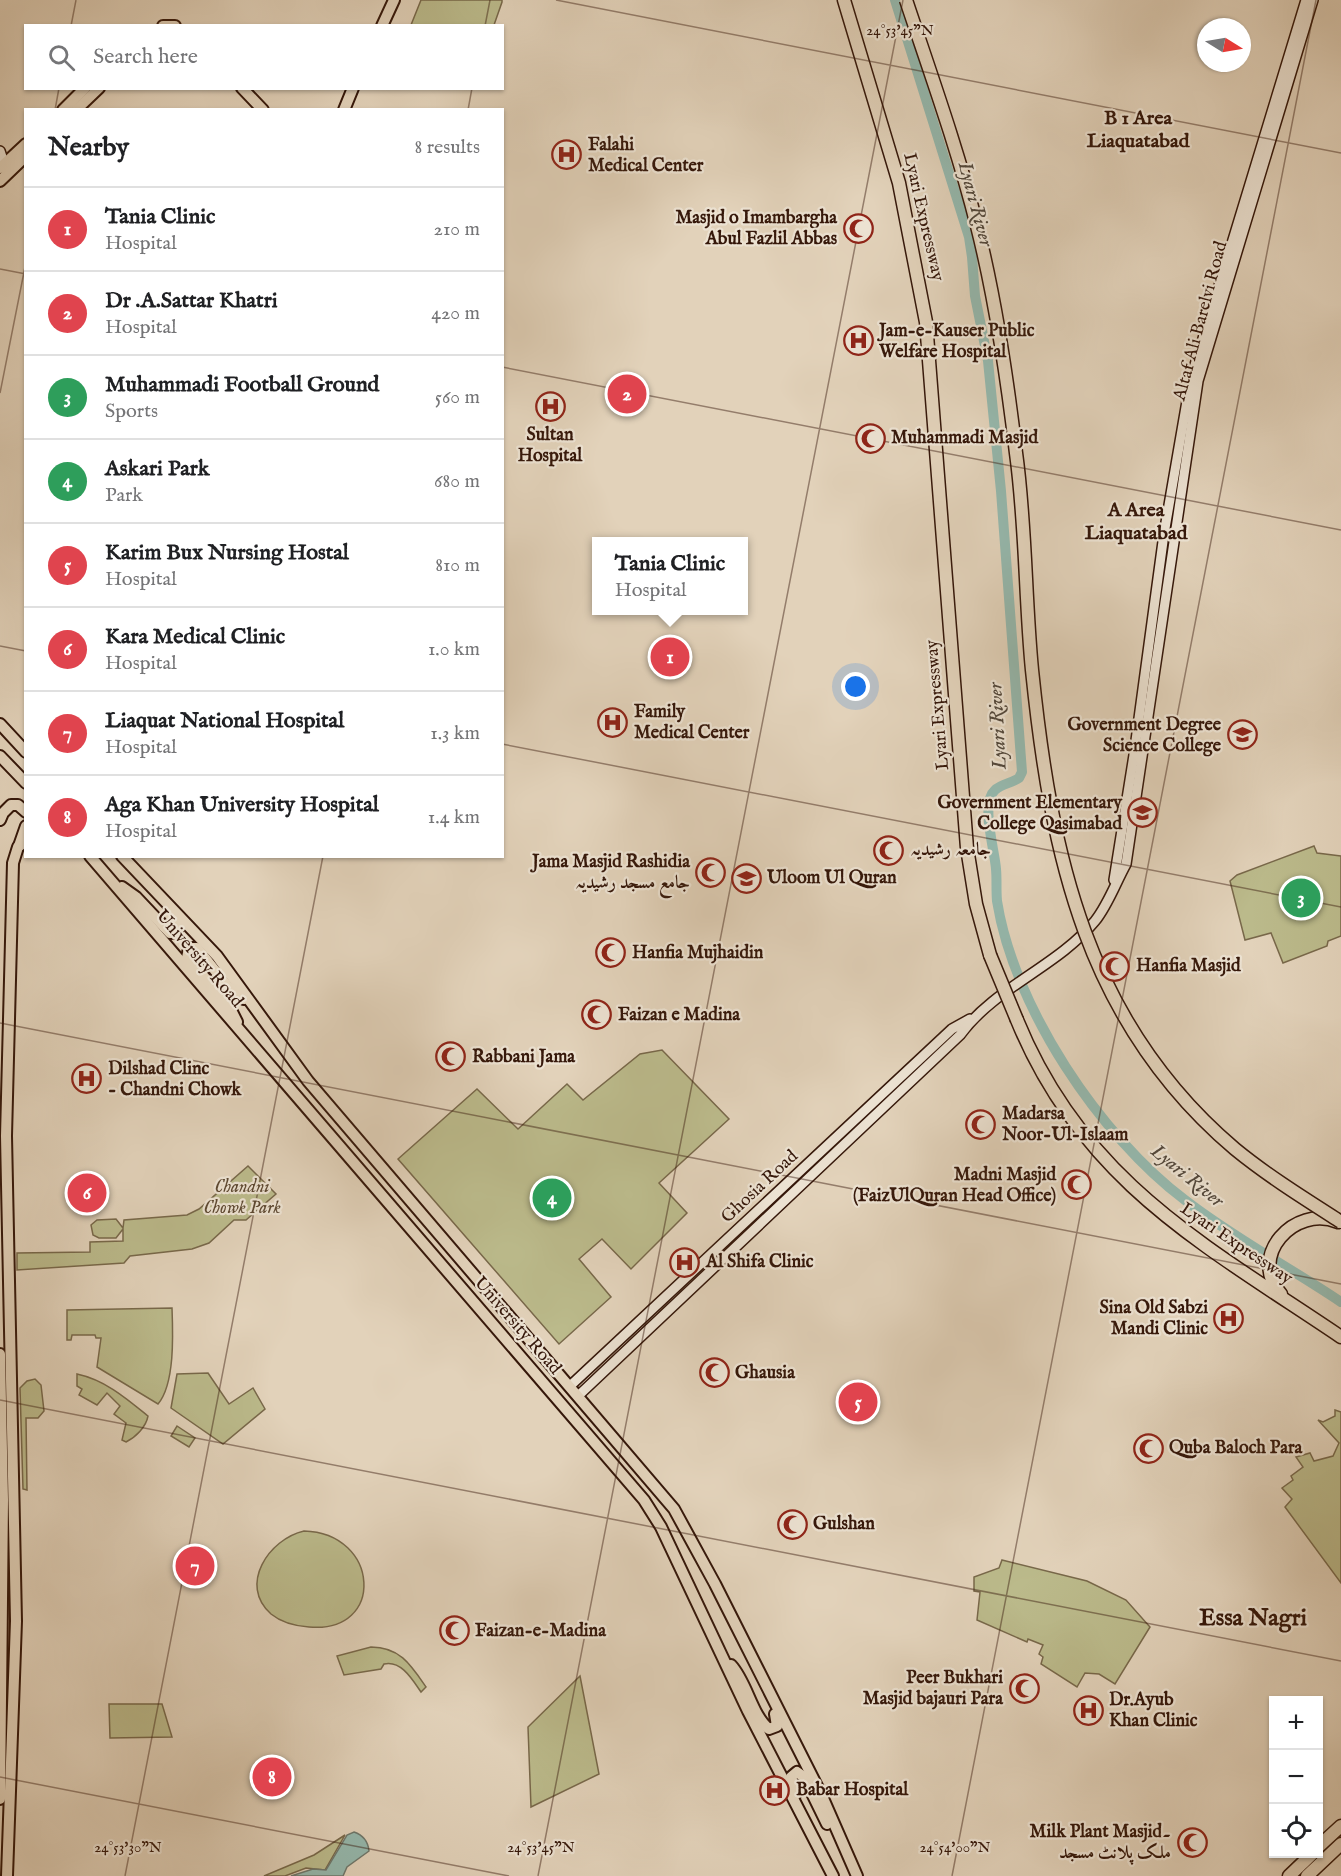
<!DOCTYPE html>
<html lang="en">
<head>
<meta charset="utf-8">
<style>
  :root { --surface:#fff; --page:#f2f2f2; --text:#202124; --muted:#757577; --line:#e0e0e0; --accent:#8f2418 }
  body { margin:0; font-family:"IM FELL English",Amiri,serif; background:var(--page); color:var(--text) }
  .controls { position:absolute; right:18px; bottom:18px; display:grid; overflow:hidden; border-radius:0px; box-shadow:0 2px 4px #0004 }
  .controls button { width:54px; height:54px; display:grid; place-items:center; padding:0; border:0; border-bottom:2px solid var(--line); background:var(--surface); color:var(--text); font:30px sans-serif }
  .compass { position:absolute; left:1197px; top:18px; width:54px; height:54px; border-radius:50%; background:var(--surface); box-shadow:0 2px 4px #0004; rotate:101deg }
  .you { position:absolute; left:856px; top:687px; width:21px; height:21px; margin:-15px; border:4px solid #fff; border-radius:50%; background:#1a73e8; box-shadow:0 0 0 9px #1a73e833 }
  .badge { display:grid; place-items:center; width:39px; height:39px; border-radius:50%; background:var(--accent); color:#fff; font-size:20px; font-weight:700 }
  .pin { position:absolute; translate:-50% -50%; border:3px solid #fff; box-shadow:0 2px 6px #0006 }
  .popup { position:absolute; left:592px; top:537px; width:156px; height:78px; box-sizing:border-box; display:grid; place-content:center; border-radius:0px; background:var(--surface); filter:drop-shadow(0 2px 4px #0005); font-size:20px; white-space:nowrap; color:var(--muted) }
  .popup b { font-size:22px; color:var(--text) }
  .popup::after { content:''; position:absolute; left:50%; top:100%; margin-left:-12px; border:12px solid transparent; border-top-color:var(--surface) }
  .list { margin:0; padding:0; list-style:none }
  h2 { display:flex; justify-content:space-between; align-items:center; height:78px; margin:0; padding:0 24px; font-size:26px }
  h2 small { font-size:20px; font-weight:400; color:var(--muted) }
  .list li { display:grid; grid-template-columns:39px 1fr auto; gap:18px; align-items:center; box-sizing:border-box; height:84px; padding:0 24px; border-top:2px solid var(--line) }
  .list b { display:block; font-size:22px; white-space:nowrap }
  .list p { margin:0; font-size:20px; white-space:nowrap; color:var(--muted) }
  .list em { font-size:20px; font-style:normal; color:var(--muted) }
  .icon { flex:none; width:33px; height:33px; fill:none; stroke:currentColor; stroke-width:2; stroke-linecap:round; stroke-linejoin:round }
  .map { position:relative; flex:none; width:1341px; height:1876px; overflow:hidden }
  .search { position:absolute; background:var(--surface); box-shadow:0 2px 4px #0004; left:24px; top:24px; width:480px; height:66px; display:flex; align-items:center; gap:15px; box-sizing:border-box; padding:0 21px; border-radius:0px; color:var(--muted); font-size:22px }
  .panel { position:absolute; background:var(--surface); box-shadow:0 2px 4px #0004; left:24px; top:108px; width:480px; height:750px; border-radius:0px }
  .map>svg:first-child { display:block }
  .green { fill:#bbba8b; stroke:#78684a; stroke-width:1.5 }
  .water { fill:#95b8ad; stroke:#6f786c; stroke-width:1.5 }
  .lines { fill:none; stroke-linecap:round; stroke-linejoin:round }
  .river { stroke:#95b8ad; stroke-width:10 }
  .secondary-casing { stroke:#35170a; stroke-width:12 }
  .primary-casing { stroke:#35170a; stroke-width:14 }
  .highway-casing { stroke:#35170a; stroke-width:15 }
  .secondary { stroke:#ece2d2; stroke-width:9 }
  .primary { stroke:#e2d2ba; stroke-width:10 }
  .highway { stroke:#e2d2ba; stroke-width:12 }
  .highway-bridge-casing { stroke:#35170a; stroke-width:15; stroke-linecap:butt }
  .highway-bridge { stroke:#e2d2ba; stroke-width:12 }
  .ticks { fill:none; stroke:#35170a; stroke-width:1.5; stroke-opacity:0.45 }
  .labels { text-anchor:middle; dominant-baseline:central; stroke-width:4.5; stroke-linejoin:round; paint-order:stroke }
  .poi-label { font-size:18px; font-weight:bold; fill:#35170a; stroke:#ece2d2; text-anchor:start }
  .street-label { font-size:18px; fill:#35170a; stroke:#ece2d2 }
  .park-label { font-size:18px; font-style:italic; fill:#5d4831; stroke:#ece2d2 }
  .neighbourhood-label { font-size:20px; font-weight:bold; fill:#35170a; stroke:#ece2d2 }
  .water-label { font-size:20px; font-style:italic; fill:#52473b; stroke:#ece2d2 }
  .district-label { font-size:24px; font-weight:bold; fill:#35170a; stroke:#ece2d2 }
  .ticks-label { font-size:15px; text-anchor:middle; fill:#35170a; stroke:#ece2d2; stroke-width:4.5; stroke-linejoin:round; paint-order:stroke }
</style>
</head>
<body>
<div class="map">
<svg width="1341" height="1876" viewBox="0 0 1341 1876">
  <rect width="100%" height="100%" fill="#e2d2ba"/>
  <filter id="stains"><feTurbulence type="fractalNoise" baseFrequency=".00333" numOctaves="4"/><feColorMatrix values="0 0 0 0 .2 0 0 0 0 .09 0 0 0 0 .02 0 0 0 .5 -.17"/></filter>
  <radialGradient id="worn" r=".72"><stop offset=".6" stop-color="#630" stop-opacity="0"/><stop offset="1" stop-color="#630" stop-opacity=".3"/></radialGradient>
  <g class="green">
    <polygon points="421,0 502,0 502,2 494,25 411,25"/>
    <polygon points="1314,846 1317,853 1341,856 1341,936 1328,941 1327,946 1283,963 1271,933 1245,940 1230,881 1237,875"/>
    <polygon points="662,1050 729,1119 659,1183 687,1213 631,1269 602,1239 579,1259 611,1297 559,1344 398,1159 477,1089 518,1129 567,1084 583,1100 640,1054"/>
    <polygon points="248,1166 276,1194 246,1220 234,1220 209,1243 192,1249 130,1256 124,1263 17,1270 17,1253 90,1252 90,1242 123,1241 123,1229 116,1238 99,1238 93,1235 91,1225 97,1220 116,1219 123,1228 124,1220 187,1215 199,1209"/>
    <path d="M172,1308C173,1334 175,1384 158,1404L97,1367L101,1338H96L95,1335H72L71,1340H67V1310Z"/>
    <polygon points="208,1373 229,1404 253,1388 265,1409 223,1444 171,1408 177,1374"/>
    <path d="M77,1374C105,1380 126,1398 148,1416C146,1427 136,1437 126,1442L122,1440L126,1423L114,1414L120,1406L107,1393L97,1405L79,1395L82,1389L77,1386Z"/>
    <polygon points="35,1379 41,1385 44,1411 38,1418 26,1418 27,1490 23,1489 20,1388 27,1381"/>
    <polygon points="1335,1410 1341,1412 1341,1583 1285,1507 1292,1499 1282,1488 1293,1480 1291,1476 1303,1467 1296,1457 1310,1453 1314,1461 1333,1456 1339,1443 1318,1420 1323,1422 1335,1416"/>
    <polygon points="177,1426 195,1438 189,1447 171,1436"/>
    <path d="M304,1531C380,1533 386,1634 309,1627C295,1626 282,1623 271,1614C238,1585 269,1539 304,1531Z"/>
    <polygon points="1002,1560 1087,1581 1126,1600 1150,1627 1115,1684 1099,1674 1085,1673 1077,1687 1041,1664 1043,1657 1039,1654 1043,1645 1028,1639 1027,1642 977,1620 980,1592 974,1591 974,1577 999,1568"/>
    <path d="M371,1647C400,1647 411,1665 426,1687L421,1692C412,1679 401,1660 384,1664L381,1669L344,1675L337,1656Z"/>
    <polygon points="580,1676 599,1774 531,1807 528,1727"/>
    <polygon points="109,1704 162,1704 172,1737 110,1738"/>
    <polygon points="345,1835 325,1870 306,1868 285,1876 264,1876 314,1855"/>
  </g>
  <path class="water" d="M354,1832C363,1835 368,1841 369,1851L347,1867L343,1876H291L313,1869L326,1870L347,1835Z"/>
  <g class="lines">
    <path class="river" d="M895,0L969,237L972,257L975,296L988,361L1001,491L1022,772L1019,778C1012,783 1001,784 995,790C980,803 995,851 996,869C997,880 996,890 997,901C1014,1008 1100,1136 1185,1200C1234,1238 1289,1267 1341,1302"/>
    <defs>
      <g id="secondary">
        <polyline points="0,151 6,169"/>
        <polyline points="1114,880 1134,755 1164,534 1191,378 1306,0"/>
        <polyline points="570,1386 952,1029 970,1019"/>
        <path d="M578,1396L960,1035C995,987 1057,967 1095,921C1108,905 1116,882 1126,864L1198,381L1313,0"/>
      </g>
      <g id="primary">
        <polyline points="163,26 175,26"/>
        <polyline points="382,26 394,0"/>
        <polyline points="242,88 263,110"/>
        <polyline points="63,110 85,88"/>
        <polyline points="76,110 99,88"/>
        <polyline points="344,110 353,88"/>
        <polyline points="0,168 26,144"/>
        <polyline points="0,181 26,156"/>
        <polyline points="0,724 26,752"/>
        <polyline points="0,756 26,783"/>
        <polyline points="0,820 3,813 11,805 18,805 26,812"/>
        <polyline points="19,846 26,826"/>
        <polyline points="90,856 644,1500 661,1527 748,1711 833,1876"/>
        <polyline points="122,856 217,956 308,1081 674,1509 715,1584 822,1796 857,1876"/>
        <polyline points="122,887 136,897 170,933 176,932 178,927 169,914"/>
        <polyline points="237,1022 227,1002 187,958 189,948 197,948 229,988 244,999"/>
        <polyline points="0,1354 3,1500 0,1799"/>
        <path d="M731,1665C747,1682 752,1716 769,1729L777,1726L775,1714"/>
        <polyline points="796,1794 791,1777 797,1772 804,1777 827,1824"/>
        <polyline points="7,1876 16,1621 6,1136 13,863 18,847 26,841"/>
      </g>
      <g id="highway">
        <polyline points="844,0 899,183 926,322 967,848 976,904 990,955"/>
        <path d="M1017,1020C1083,1182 1205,1245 1341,1337"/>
        <path d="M1281,1294C1247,1257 1294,1204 1338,1222"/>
        <polyline points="1318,1847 1341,1826"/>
        <polyline points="1289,1876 1312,1854"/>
        <polyline points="1307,1876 1341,1844"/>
      </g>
    </defs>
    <use href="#secondary" class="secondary-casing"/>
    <use href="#primary" class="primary-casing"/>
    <use href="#highway" class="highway-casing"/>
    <use href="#secondary" class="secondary"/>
    <use href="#primary" class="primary"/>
    <use href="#highway" class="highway"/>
    <defs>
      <g id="highway-bridge">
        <path d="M906,0C931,75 958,150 977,226C996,301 1007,377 1016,453C1026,525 1025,598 1032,670C1051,855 1086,1023 1235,1149C1268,1176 1305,1199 1341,1222"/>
        <polyline points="990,955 1017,1020"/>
      </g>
    </defs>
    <use href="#highway-bridge" class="highway-bridge-casing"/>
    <use href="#highway-bridge" class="highway-bridge"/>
  </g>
  <path class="ticks" d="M556,0L1341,153M71,26L76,0M485,26L490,0M55,110L59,88M468,110L472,88M0,269L26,274M502,367L1341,530M0,393L26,262M0,646L26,651M502,744L1341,907M0,1023L1341,1284M0,1400L1341,1661M0,1777L509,1876M125,1876L323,856M538,1876L903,0M952,1876L1316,0"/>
  <defs>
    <symbol id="hospital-ring" viewBox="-11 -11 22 22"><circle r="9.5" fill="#ece2d2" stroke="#8f2418" stroke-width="1.5"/><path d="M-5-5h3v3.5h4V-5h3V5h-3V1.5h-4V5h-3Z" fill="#8f2418"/></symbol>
    <symbol id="mosque-ring" viewBox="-11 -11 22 22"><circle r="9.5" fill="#ece2d2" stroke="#8f2418" stroke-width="1.5"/><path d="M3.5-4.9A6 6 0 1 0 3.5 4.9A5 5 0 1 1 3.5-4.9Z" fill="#8f2418"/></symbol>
    <symbol id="university-ring" viewBox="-11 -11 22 22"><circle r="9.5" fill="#ece2d2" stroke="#8f2418" stroke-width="1.5"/><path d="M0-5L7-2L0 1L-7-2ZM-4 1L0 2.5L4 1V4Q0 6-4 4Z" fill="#8f2418"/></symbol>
  </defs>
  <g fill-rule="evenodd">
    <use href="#hospital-ring" x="550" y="138" width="33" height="33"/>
    <use href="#mosque-ring" x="842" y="212" width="33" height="33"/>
    <use href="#hospital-ring" x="842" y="324" width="33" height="33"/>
    <use href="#hospital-ring" x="534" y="390" width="33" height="33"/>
    <use href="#mosque-ring" x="854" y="422" width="33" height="33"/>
    <use href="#hospital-ring" x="596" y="706" width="33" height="33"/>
    <use href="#university-ring" x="1226" y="718" width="33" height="33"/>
    <use href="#university-ring" x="1126" y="796" width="33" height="33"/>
    <use href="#mosque-ring" x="872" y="834" width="33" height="33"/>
    <use href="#mosque-ring" x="694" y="856" width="33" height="33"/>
    <use href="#university-ring" x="730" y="862" width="33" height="33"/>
    <use href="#mosque-ring" x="594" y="936" width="33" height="33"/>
    <use href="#mosque-ring" x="1098" y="950" width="33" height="33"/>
    <use href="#mosque-ring" x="580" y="998" width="33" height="33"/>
    <use href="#mosque-ring" x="434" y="1040" width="33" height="33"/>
    <use href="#hospital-ring" x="70" y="1062" width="33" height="33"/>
    <use href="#mosque-ring" x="964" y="1108" width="33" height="33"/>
    <use href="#mosque-ring" x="1060" y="1168" width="33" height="33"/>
    <use href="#hospital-ring" x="668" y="1246" width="33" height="33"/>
    <use href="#hospital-ring" x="1212" y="1302" width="33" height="33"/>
    <use href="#mosque-ring" x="698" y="1356" width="33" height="33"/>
    <use href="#mosque-ring" x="1132" y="1432" width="33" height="33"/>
    <use href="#mosque-ring" x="776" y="1508" width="33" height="33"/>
    <use href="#mosque-ring" x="438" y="1614" width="33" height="33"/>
    <use href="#mosque-ring" x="1008" y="1672" width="33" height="33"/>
    <use href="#hospital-ring" x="1072" y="1694" width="33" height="33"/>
    <use href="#hospital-ring" x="758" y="1774" width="33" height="33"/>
    <use href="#mosque-ring" x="1176" y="1826" width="33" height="33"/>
  </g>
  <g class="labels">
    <g class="poi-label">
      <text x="588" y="145">Falahi<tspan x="588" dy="21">Medical Center</tspan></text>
      <text x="837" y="218" text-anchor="end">Masjid o Imambargha<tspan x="837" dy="21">Abul Fazlil Abbas</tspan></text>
      <text x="879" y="331">Jam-e-Kauser Public<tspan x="879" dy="21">Welfare Hospital</tspan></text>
      <text x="550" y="435" text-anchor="middle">Sultan<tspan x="550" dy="21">Hospital</tspan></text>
      <text x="891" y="438">Muhammadi Masjid</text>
      <text x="634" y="712">Family<tspan x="634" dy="21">Medical Center</tspan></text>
      <text x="1221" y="725" text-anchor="end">Government Degree<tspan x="1221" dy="21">Science College</tspan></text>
      <text x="1122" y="803" text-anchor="end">Government Elementary<tspan x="1122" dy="21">College Qasimabad</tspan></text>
      <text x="910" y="850">جامعہ رشیدیہ</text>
      <text x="690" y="862" text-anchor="end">Jama Masjid Rashidia<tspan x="690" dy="21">جامع مسجد رشیدیہ</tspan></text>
      <text x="767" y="878">Uloom Ul Quran</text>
      <text x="632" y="953">Hanfia Mujhaidin</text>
      <text x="1136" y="966">Hanfia Masjid</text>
      <text x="618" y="1015">Faizan e Madina</text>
      <text x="472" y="1057">Rabbani Jama</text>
      <text x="108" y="1069">Dilshad Clinc<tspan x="108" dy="21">- Chandni Chowk</tspan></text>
      <text x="1002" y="1114">Madarsa<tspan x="1002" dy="21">Noor-Ul-Islaam</tspan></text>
      <text x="1056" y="1175" text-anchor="end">Madni Masjid<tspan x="1056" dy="21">(FaizUlQuran Head Office)</tspan></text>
      <text x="706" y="1262">Al Shifa Clinic</text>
      <text x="1208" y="1308" text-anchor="end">Sina Old Sabzi<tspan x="1208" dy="21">Mandi Clinic</tspan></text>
      <text x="735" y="1373">Ghausia</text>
      <text x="1169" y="1448">Quba Baloch Para</text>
      <text x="813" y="1524">Gulshan</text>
      <text x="475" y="1631">Faizan-e-Madina</text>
      <text x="1003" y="1678" text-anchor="end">Peer Bukhari<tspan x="1003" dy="21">Masjid bajauri Para</tspan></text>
      <text x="1109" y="1700">Dr.Ayub<tspan x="1109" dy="21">Khan Clinic</tspan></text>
      <text x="796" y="1790">Babar Hospital</text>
      <text x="1171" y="1832" text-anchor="end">Milk Plant Masjid۔<tspan x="1171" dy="21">ملک پلانٹ مسجد</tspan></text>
    </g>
    <g class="street-label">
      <text transform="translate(923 217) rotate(77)">Lyari Expressway</text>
      <text transform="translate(1201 321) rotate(-75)">Altaf Ali Barelvi Road</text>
      <text transform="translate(938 705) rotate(-95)">Lyari Expressway</text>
      <text transform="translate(199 959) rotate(49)">University Road</text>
      <text transform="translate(760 1187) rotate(-43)">Ghosia Road</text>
      <text transform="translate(1236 1244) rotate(34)">Lyari Expressway</text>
      <text transform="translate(517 1326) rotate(49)">University Road</text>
    </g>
    <g class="park-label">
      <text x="242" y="1187">Chandni<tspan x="242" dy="21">Chowk Park</tspan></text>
    </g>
    <g class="neighbourhood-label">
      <text x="1138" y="118">B 1 Area<tspan x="1138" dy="23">Liaquatabad</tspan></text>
      <text x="1136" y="510">A Area<tspan x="1136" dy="23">Liaquatabad</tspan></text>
    </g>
    <g class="water-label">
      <text transform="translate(975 204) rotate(75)">Lyari River</text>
      <text transform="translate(998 726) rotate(-93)">Lyari River</text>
      <text transform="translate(1187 1176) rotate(39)">Lyari River</text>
    </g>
    <g class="district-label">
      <text x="1253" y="1618">Essa Nagri</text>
    </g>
  </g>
  <g class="ticks-label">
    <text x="900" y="35">24°53'45"N</text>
    <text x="128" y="1852">24°53'30"N</text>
    <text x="541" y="1852">24°53'45"N</text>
    <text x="955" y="1852">24°54'00"N</text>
  </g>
  <rect width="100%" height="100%" filter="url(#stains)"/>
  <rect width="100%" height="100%" fill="url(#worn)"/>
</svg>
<div class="controls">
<button>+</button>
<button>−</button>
<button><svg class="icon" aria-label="locate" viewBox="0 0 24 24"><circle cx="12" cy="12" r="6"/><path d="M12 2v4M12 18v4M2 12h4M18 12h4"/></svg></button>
</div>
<svg class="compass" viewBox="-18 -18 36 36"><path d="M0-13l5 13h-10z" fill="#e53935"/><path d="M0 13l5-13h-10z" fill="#757577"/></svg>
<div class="you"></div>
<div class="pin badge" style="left:670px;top:657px;background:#e0444e">1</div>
<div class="popup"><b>Tania Clinic</b>Hospital</div>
<div class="pin badge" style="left:627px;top:394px;background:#e0444e">2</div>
<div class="pin badge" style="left:1301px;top:898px;background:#2e9e5b">3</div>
<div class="pin badge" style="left:552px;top:1198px;background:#2e9e5b">4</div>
<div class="pin badge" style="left:858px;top:1402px;background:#e0444e">5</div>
<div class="pin badge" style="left:87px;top:1193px;background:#e0444e">6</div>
<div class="pin badge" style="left:195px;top:1566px;background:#e0444e">7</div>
<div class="pin badge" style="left:272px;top:1777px;background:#e0444e">8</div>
<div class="search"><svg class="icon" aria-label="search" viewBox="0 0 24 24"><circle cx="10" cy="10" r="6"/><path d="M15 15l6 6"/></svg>Search here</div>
<section class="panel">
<h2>Nearby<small>8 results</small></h2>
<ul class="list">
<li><span class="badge" style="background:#e0444e">1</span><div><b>Tania Clinic</b><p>Hospital</p></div><em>210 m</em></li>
<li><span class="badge" style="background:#e0444e">2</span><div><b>Dr .A.Sattar Khatri</b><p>Hospital</p></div><em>420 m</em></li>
<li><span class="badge" style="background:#2e9e5b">3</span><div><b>Muhammadi Football Ground</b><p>Sports</p></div><em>560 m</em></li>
<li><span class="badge" style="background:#2e9e5b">4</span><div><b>Askari Park</b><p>Park</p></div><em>680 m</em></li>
<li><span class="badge" style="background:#e0444e">5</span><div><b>Karim Bux Nursing Hostal</b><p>Hospital</p></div><em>810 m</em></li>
<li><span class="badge" style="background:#e0444e">6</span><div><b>Kara Medical Clinic</b><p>Hospital</p></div><em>1.0 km</em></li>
<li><span class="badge" style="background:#e0444e">7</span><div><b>Liaquat National Hospital</b><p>Hospital</p></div><em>1.3 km</em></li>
<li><span class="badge" style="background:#e0444e">8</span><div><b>Aga Khan University Hospital</b><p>Hospital</p></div><em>1.4 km</em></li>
</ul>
</section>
</div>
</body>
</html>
